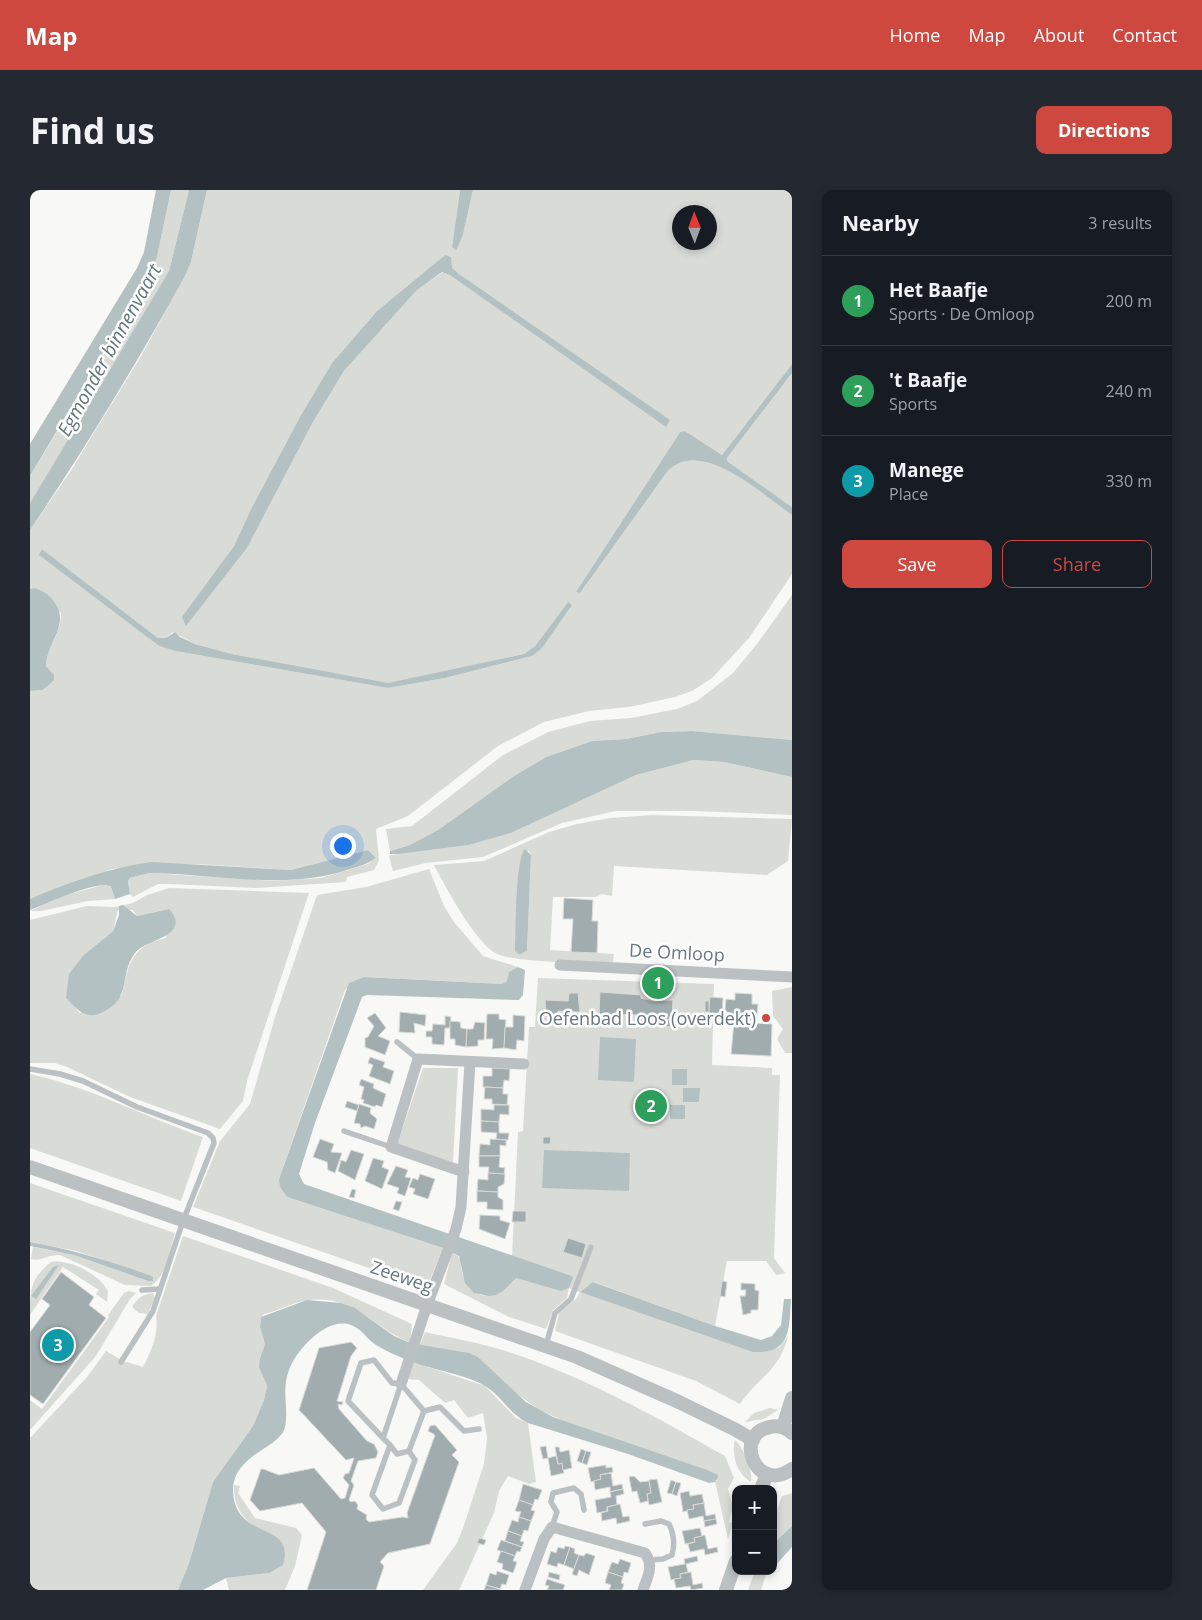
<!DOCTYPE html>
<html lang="en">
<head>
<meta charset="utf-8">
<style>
  :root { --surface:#171b24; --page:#242831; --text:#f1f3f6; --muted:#9ea1a6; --line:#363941; --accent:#ce4840 }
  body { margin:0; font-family:"Open Sans",sans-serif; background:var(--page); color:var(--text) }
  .controls { position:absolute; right:15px; bottom:15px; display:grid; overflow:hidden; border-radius:10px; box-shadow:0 2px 8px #0003 }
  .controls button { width:45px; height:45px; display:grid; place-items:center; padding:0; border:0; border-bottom:1px solid var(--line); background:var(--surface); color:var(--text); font:25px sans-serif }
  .compass { position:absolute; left:642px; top:15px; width:45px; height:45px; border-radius:50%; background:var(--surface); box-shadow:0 2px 8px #0003; rotate:359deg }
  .you { position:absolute; left:312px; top:655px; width:18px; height:18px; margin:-12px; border:4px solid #fff; border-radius:50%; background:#1a73e8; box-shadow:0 0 0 8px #1a73e833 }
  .badge { display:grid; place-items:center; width:32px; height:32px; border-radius:50%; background:var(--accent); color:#fff; font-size:16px; font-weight:700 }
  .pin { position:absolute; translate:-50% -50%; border:2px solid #fff; box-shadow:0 1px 5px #0006 }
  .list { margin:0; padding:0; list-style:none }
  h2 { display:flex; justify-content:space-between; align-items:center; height:65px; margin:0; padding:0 20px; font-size:21px }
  h2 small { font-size:16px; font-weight:400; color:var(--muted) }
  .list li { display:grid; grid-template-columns:32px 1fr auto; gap:15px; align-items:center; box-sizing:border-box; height:90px; padding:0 20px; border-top:1px solid var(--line) }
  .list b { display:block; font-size:19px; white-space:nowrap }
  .list p { margin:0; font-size:16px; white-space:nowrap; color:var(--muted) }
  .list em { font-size:16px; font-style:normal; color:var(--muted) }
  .actions { display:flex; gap:10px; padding:15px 20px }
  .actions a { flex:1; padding:11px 0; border:1px solid var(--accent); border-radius:10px; text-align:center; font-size:18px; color:var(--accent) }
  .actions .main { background:var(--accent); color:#fff }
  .map { position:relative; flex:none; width:762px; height:1400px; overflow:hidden; border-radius:10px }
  header { display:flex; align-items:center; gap:30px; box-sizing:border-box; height:70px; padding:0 25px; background:var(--accent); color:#fff }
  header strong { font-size:24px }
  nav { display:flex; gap:28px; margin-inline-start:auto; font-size:18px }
  .intro { display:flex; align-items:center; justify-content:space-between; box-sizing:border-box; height:120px; padding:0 30px }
  h1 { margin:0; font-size:35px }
  .button { padding:12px 22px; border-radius:10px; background:var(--accent); color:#fff; font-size:18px; font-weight:700 }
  main { display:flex; gap:30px; padding:0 30px }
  aside { flex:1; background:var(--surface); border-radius:10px; box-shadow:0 2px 8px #0003 }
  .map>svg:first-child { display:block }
  .green { fill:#d9dcd6; fill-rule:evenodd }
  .water { fill:#b4c1c3 }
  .building { fill:#a1acae; stroke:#dadad8 }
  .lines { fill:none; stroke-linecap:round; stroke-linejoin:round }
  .service { stroke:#bbc1c3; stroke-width:5.5 }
  .minor { stroke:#bbc1c3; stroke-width:11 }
  .tertiary { stroke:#bbc1c3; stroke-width:14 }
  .poi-dot { fill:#ce4840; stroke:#fff; stroke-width:2 }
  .labels { text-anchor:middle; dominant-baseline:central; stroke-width:5; stroke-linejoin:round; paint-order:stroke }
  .street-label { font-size:18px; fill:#66787d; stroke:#fff }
  .poi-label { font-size:18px; fill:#66787d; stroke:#fff; text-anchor:end }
  .water-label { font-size:19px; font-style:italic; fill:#617678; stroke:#fff }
</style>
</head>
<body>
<header>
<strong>Map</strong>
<nav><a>Home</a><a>Map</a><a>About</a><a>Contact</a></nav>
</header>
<div class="intro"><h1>Find us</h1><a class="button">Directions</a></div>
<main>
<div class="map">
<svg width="762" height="1400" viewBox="0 0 762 1400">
  <rect width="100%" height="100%" fill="#f8f8f6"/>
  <g class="green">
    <polygon points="141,0 159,0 139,81 0,313 0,286 91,136 127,67"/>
    <path d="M177,0H430L422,57L426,61L433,45L443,0H762V174L692,265L655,241L650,242L546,402L550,403L637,282C670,246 733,305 762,325V384L719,448L682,488L662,501L645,507L599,517L559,521L514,532L468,556L378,626L346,639L349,670L344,680L317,687L316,692L226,698L139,694H128L103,707L100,704L98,691L100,688L119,683L245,691L291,688L338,674L346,668L338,660L261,680L166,674L82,679L0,709V501L14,500L24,485L16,476C17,456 32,443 31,423L3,398L0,399V340L40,282L111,166L155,86L161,72ZM650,22H680V52H650ZM415,65L421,78L429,84L420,85L413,82L386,101L314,181L283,232L217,358L156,435L153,427L204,356L222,317L271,225L302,173L347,121ZM12,359L128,448H136L143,442L165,454L202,464L358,494L494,464L505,456L538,412L502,466L415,488L358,498L145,461L129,456Z"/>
    <polygon points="762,183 762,317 697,271 697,268"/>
    <polygon points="762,405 762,550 662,541 631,542 596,549 562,551 516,567 484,586 408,640 380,655 360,661 356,639 382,636 473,565 518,542 560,531 601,528 647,519 667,511 703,483 727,454"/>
    <polygon points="664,570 694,572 762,587 762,625 663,621 586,621 532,633 453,667 396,673 363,681 359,666 361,665 439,655 481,643 606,585"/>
    <path d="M622,625L762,629L758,671L737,685L584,676L582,706L572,704L566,707H523L520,760L584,764L583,774C558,773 484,773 465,763C444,750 416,698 404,675L454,671L519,642L547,634L580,628ZM498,660L501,665L497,761L489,765L485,761L488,696Z"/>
    <polygon points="399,679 414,716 424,732 453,766 488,777 483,780 477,791 472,794 334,787 315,800 249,989 257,1007 413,1058 400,1090 339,1078 163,1017 190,951 220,914 245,827 287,705 336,697"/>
    <polygon points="73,695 81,697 85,709 58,711 11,721 0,721 36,705"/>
    <path d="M139,698L279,703L217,891L213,911L190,939L100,907L37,877L25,873H0V730L57,716L86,717L103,713L117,705ZM88,720H103L107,726L133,720L136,748C102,756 98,773 92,805L50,823L36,808L75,747L83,741Z"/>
    <path d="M508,788L684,794L682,875L742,878V885H750L744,1068L755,1083L746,1085L736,1071H697L685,1136L564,1092L550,1102L749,1158L758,1146C749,1182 729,1186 710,1214L666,1191L525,1141L529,1123L547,1108L550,1102L539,1098L537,1108L523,1120L516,1139L479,1127L414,1094L422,1063C436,1068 428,1077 434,1087C438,1093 445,1099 450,1105C477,1108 472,1092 489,1087L539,1098L543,1088L542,1086L482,1066L488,942L493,941L499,837H505Z"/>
    <polygon points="762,797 762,863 755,863 747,849 753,839 743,826 742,801"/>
    <polygon points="393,878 428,878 423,973 367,955"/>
    <path d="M0,884C60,897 115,927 173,947L151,1011L0,958Z"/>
    <path d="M0,993L145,1043C140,1062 137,1084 121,1096L95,1095L30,1065C19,1064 10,1072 1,1069L3,1057L44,1065L118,1091L123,1087L46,1061L0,1052Z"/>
    <path d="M153,1046L303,1098L382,1134L380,1153C343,1137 321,1102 275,1111C261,1113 248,1121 234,1124L231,1127L230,1137L235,1154L232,1184L237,1196L234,1210L223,1236L183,1292L159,1373L148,1400H0V1248L57,1187L76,1161L93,1171L113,1177C121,1161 129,1144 126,1126Z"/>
    <path d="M21,1072C40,1069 69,1084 78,1101L77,1112L66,1104L69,1100L33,1077L0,1125C0,1100 0,1089 21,1072Z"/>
    <polygon points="99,1101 106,1103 100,1109 66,1166 0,1240 0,1210 12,1219 79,1127 78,1125 94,1103"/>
    <path d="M123,1103L125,1108L118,1124L109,1123L103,1118V1115C109,1107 113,1104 123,1103Z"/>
    <path d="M395,1142C422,1148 450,1153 476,1161C553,1186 625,1226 695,1266L704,1288L698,1299L703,1317L699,1332L703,1333L698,1349L685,1292L687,1290L540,1234L508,1219L480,1199L448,1167L390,1155Z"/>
    <polygon points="383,1172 455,1196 486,1228 498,1233 506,1292 499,1294 478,1286 469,1301 464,1323 429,1400 393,1400 427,1353 433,1338 454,1274 457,1248 453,1223 438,1228 424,1210 415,1213 389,1190 378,1189"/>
    <polygon points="740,1218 748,1220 734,1229 715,1232 724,1223"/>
    <path d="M705,1250C713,1257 723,1281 721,1292C707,1284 701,1265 705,1250Z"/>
    <path d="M204,1295L210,1296L208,1303L225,1328L266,1338L272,1345L265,1376L255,1400H199L196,1388L239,1383L235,1342C215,1333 203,1318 204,1295Z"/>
    <polygon points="762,1303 762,1336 743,1354 743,1331 752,1306"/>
    <polygon points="725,1381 737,1381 731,1400 718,1400"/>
  </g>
  <g class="water">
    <polygon points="126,0 141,0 127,67 121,82 0,286 0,254 107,78 114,62"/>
    <path d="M159,0H177L161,72L155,86C107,173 56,257 0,340V313L139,81Z"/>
    <polygon points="430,0 443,0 433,45 426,61 422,57"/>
    <polygon points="415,65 421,67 422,78 429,84 640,230 636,237 420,85 412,82 386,101 314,181 283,232 217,358 156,436 152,427 204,356 222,317 271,225 302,173 347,121"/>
    <path d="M762,174V183L697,268V271L762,317V325C733,305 670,246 637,282L550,403L546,402L650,242L655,241L692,265Z"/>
    <polygon points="12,359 128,448 136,448 145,442 150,447 165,454 202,464 358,493 494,464 505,456 538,412 542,415 512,458 502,466 415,488 358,498 145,461 129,456 9,365"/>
    <path d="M3,398C11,399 18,404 23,410C42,434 17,451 16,476L24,485V490L13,500L0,501V399Z"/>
    <polygon points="662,541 762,550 762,587 694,572 664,570 606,585 481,643 439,655 369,664 360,664 360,661 380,655 408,640 484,586 516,567 562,551 596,549 631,542"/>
    <path d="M495,659L501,665L497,761L489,765L485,761C486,744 485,668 495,659Z"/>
    <path d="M338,660L346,668C336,675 326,677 314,681C250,700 185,684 119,683L100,688L98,691L100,704L85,709L81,697C70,688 14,715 0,720V709C39,692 79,678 121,672L261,680Z"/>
    <path d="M93,715L107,726L139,719C163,746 116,749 105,763C88,786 103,809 71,823C56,830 46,819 36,808L39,784L53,766L83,741L89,725V716Z"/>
    <polygon points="488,777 495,780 493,805 489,810 337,805 332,807 285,933 269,984 274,994 542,1086 543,1088 539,1098 531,1101 486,1088 473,1101 466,1105 459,1106 444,1103 435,1093 429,1066 413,1058 257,1007 250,997 249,989 319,793 334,787 472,794 477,791 479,782"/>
    <polygon points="570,847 606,849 604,892 568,890"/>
    <rect x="642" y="879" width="15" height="16"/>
    <polygon points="653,898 670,898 669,912 653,912"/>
    <rect x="640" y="915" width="15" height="14"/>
    <polygon points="514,960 600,963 599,1001 512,998"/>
    <path d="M0,1052C41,1059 79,1071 119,1085L123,1087V1091H118L44,1065L0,1056Z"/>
    <polygon points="29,1075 6,1109 1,1106 23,1077"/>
    <path d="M563,1092L685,1136L731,1150L742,1146L751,1135L754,1109H761C759,1140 761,1164 723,1162L550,1102Z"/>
    <path d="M277,1110L311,1113L325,1118L364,1146L380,1153L439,1163L448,1167L496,1212L523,1227L677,1280L688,1285V1287L685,1292L679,1293L598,1264L498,1233C479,1224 472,1206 455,1196C438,1185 403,1180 383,1172C370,1167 352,1160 342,1152C335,1146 331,1139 321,1135C297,1126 266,1160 259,1180C251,1200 259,1218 255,1237C250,1259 202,1264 203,1302C206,1352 266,1330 253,1375L239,1383L196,1388L173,1400H148L159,1373L183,1292L223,1236L234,1210L237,1196L229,1177L230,1169L235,1154L230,1137L231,1127Z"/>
    <polygon points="762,1336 762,1357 743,1378 743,1354"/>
  </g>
  <g class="building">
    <polygon points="534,708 563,710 562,731 568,731 567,763 541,762 543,729 533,729"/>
    <polygon points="570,802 611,805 611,808 624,811 643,810 642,830 629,830 629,836 622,835 622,829 609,829 610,825 569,824"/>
    <polygon points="539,803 548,803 550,822 528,821 528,826 516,826 515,810 538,811"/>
    <polygon points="705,803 722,804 722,814 728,814 727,828 721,828 721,831 707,830 695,820 696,809 705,810"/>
    <polygon points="680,807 693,808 692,830 678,829"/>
    <rect x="675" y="811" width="4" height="11"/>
    <polygon points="370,822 396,825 395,836 384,833 385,843 369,842"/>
    <polygon points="345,823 356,838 348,846 360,851 355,865 335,857 335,848 338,847 344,836 337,828"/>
    <polygon points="457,824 469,824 469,829 476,830 474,858 462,859 463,849 456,849"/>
    <polygon points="483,825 495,826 494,851 487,850 486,860 474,858 475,837 483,837"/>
    <polygon points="415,826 421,827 420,838 415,838 414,855 402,854 402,847 396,847 396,841 402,841 403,834 415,835"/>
    <polygon points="609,829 622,829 622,836 609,835"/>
    <polygon points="629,830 642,830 642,837 629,836"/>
    <polygon points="420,831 430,832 431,838 437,839 436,857 425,855 425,849 420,849"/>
    <polygon points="445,832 455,833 454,850 448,850 448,856 436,857 437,839 443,839"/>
    <polygon points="704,832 742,834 741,866 701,864"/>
    <polygon points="340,867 355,872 353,877 364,881 360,894 339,886 343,875 338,873"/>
    <polygon points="462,878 480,879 479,891 474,890 473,898 453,897 453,886 462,886"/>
    <polygon points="331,889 344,894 343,898 356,904 352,917 346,915 345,917 333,913 334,910 331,909 334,897 329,895"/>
    <polygon points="455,897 473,898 473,904 478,904 477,915 462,914 462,909 454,909"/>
    <polygon points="317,911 329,915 327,921 315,917"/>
    <polygon points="329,914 341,918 340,923 347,929 344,939 335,936 331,938 330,934 324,933"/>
    <polygon points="464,915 479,915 479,925 470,924 469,932 451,931 451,919 464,920"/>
    <polygon points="451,931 469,932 469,943 479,943 478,950 466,949 467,943 451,942"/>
    <polygon points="513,947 521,947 520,954 513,954"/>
    <polygon points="290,949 304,954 301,962 312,963 305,983 298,980 297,972 283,967"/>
    <polygon points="460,949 476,950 476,956 470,955 470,966 449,966 450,954 460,955"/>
    <polygon points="321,960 334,964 325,990 308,981 311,970 316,972"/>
    <polygon points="449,966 470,966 469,977 475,978 474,984 458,983 459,977 449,977"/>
    <polygon points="343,968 354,971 352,977 359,980 352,999 335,991"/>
    <polygon points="366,976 378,980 375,987 381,988 375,1006 367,1003 369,998 357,994"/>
    <polygon points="458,983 475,984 474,994 468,997 468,1002 447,1001 448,989 458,990"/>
    <polygon points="390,984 405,989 398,1009 383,1004 385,999 379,997 383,988 388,990"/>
    <polygon points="322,999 326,1000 324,1008 319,1007"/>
    <polygon points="447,1001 468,1002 468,1007 473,1010 473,1020 457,1019 457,1012 447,1012"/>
    <polygon points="366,1011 372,1012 369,1021 363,1019"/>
    <polygon points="483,1021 496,1021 496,1032 482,1032"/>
    <polygon points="450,1025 470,1026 470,1030 480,1033 475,1049 449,1039"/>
    <polygon points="538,1048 556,1054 552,1068 533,1062"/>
    <polygon points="31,1082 64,1107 59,1115 76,1128 13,1214 0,1205 0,1142 20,1115 12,1109"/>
    <polygon points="692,1091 697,1092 695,1107 690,1106"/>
    <polygon points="711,1093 725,1094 725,1100 729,1101 728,1120 721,1120 721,1123 713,1125 710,1106 715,1106 716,1100 711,1100"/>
    <polygon points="321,1152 327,1158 321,1166 307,1211 313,1212 312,1215 308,1214 309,1219 337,1251 344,1254 348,1262 346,1268 328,1271 321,1291 324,1295 319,1310 321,1312 325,1311 328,1315 327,1319 337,1325 336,1329 339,1332 373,1327 378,1328 377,1323 405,1245 398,1241 400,1236 405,1235 427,1260 422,1265 429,1272 400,1354 358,1363 350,1372 354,1376 346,1400 277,1400 296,1342 272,1313 230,1321 220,1310 231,1279 233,1279 249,1285 284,1278 311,1309 315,1308 319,1295 313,1288 315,1284 319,1283 324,1268 316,1270 269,1220 289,1158"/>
    <polygon points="516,1256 518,1268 526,1266 528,1274 532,1273 534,1283 521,1286 518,1268 513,1269 510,1257"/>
    <polygon points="525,1257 529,1257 530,1262 539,1260 542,1278 533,1280 532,1273 528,1274"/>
    <polygon points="551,1259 556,1261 552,1273 547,1271"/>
    <polygon points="556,1261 561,1262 557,1275 552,1273"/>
    <polygon points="576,1275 576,1278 582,1277 583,1282 570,1285 571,1289 561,1292 558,1278"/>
    <polygon points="581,1283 583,1296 592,1294 593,1299 580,1302 580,1297 565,1300 564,1291 571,1289 570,1285"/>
    <polygon points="604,1286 610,1292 619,1291 621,1303 617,1304 618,1311 610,1313 607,1301 602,1302 599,1287"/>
    <polygon points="627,1289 632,1312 619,1315 617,1304 621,1303 619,1290"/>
    <polygon points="641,1290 646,1292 642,1304 637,1303"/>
    <polygon points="646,1292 651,1293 647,1306 642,1304"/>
    <polygon points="493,1294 512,1300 508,1310 505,1309 503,1315 489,1310"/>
    <polygon points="593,1299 594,1304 586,1306 587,1315 577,1317 577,1321 567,1323 565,1310 581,1307 580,1302"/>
    <polygon points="659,1301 660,1306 672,1304 674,1313 663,1315 664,1319 653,1322 650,1303"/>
    <polygon points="489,1310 503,1315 501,1320 505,1321 501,1331 489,1327 491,1322 485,1321"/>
    <polygon points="674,1313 676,1326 685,1324 686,1329 674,1331 673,1326 659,1329 657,1320 664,1319 663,1315"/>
    <polygon points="590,1314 593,1327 599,1326 600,1331 587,1334 586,1328 572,1331 571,1323 578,1321 577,1317"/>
    <polygon points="489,1327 501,1331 498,1341 494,1340 492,1346 478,1341 482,1330 488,1332"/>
    <polygon points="686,1329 687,1334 675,1337 674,1331"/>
    <polygon points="670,1338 672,1346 664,1348 665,1352 655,1354 652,1341"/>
    <polygon points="478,1341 492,1346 490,1351 494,1352 492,1357 475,1351"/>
    <polygon points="675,1345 678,1359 687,1357 688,1362 675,1365 674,1359 660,1362 658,1354 665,1352 664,1348"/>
    <polygon points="449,1348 456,1350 454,1355 447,1353"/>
    <polygon points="471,1350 492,1357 490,1362 487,1361 485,1366 467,1360"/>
    <polygon points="535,1356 540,1357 534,1375 528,1373 527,1377 517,1374 521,1361 526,1363 528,1357 534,1359"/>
    <polygon points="540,1357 545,1359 544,1363 549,1365 544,1379 534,1375"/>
    <polygon points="471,1361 485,1366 483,1371 487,1372 483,1383 472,1379 473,1374 467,1372"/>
    <polygon points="556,1363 565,1366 559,1385 549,1380 547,1386 542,1384 549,1365 554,1366"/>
    <polygon points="667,1366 668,1371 656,1374 658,1382 650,1384 651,1388 641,1390 638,1377 655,1374 654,1369"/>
    <polygon points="590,1369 601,1373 598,1383 594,1382 593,1387 578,1382 582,1372 588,1374"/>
    <polygon points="467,1381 479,1385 476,1395 472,1394 470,1399 456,1395 460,1383 466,1385"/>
    <polygon points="519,1382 530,1385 529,1390 518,1387"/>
    <polygon points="578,1382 593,1387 591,1393 594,1394 592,1400 579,1400 581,1395 575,1393"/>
    <polygon points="661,1382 663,1395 672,1393 673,1398 661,1400 660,1396 646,1398 644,1389 651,1388 650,1384"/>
    <polygon points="517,1389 535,1395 533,1400 517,1400 519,1396 515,1395"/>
    <polygon points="456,1395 470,1399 470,1400 454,1400"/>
  </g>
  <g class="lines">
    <g class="service">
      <polyline points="367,852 388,869"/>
      <polyline points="0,879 30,884 53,891 107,917 178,943 183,948 184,953 153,1031 123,1121 91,1172"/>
      <polyline points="314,941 361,957"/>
      <polyline points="112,1100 130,1099"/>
      <polyline points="516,1155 525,1123 541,1109 561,1057"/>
      <polyline points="371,1194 353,1248 360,1255 342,1305 353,1319 369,1313 385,1270 379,1261 394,1221"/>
      <polyline points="371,1194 394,1221 410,1217 434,1241 449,1239"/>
      <polyline points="353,1248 318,1211 331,1173 344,1170 362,1193 371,1194"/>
      <polyline points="360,1255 367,1264 379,1261"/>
      <path d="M615,1334L631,1331L639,1334C644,1344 645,1354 642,1365L633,1369L620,1370"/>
      <polyline points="522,1337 527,1322 521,1312 523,1303 544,1298 551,1304 554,1320"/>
    </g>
    <g class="minor">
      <polyline points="530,775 762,787"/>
      <polyline points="434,982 361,957 388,869 494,874"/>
      <polyline points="371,1194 397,1115 426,1039 431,1017 440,872"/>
      <path d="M495,1400L514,1349L522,1337L615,1363C624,1376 618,1386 613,1400"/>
    </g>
    <g class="tertiary">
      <polyline points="0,977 547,1167 649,1212 706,1240 723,1250"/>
      <polyline points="753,1237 762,1208"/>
      <path d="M762,1243C756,1238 748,1235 740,1237C702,1244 726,1305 762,1279"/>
      <polyline points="731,1299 737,1284"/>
      <polyline points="696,1400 706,1371"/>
    </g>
  </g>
  <circle class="poi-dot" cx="736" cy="828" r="5"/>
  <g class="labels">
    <g class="street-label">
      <text transform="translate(647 762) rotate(3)">De Omloop</text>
      <text transform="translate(372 1086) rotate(19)">Zeeweg</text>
    </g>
    <g class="poi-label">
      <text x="726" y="828">Oefenbad Loos (overdekt)</text>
    </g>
    <g class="water-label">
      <text transform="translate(79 160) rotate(-61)">Egmonder binnenvaart</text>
    </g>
  </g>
</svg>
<div class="controls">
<button>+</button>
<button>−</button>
</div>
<svg class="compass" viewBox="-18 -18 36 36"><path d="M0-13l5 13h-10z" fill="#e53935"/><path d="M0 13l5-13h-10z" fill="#9ea1a6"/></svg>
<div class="you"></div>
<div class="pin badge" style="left:628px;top:793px;background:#2e9e5b">1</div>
<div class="pin badge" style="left:621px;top:916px;background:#2e9e5b">2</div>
<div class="pin badge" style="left:28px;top:1155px;background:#0f9aa8">3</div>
</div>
<aside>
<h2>Nearby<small>3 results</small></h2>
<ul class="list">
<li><span class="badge" style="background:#2e9e5b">1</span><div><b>Het Baafje</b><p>Sports · De Omloop</p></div><em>200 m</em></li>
<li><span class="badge" style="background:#2e9e5b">2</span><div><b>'t Baafje</b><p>Sports</p></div><em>240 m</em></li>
<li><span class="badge" style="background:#0f9aa8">3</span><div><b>Manege</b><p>Place</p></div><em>330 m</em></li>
</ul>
<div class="actions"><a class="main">Save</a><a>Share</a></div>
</aside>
</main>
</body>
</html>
